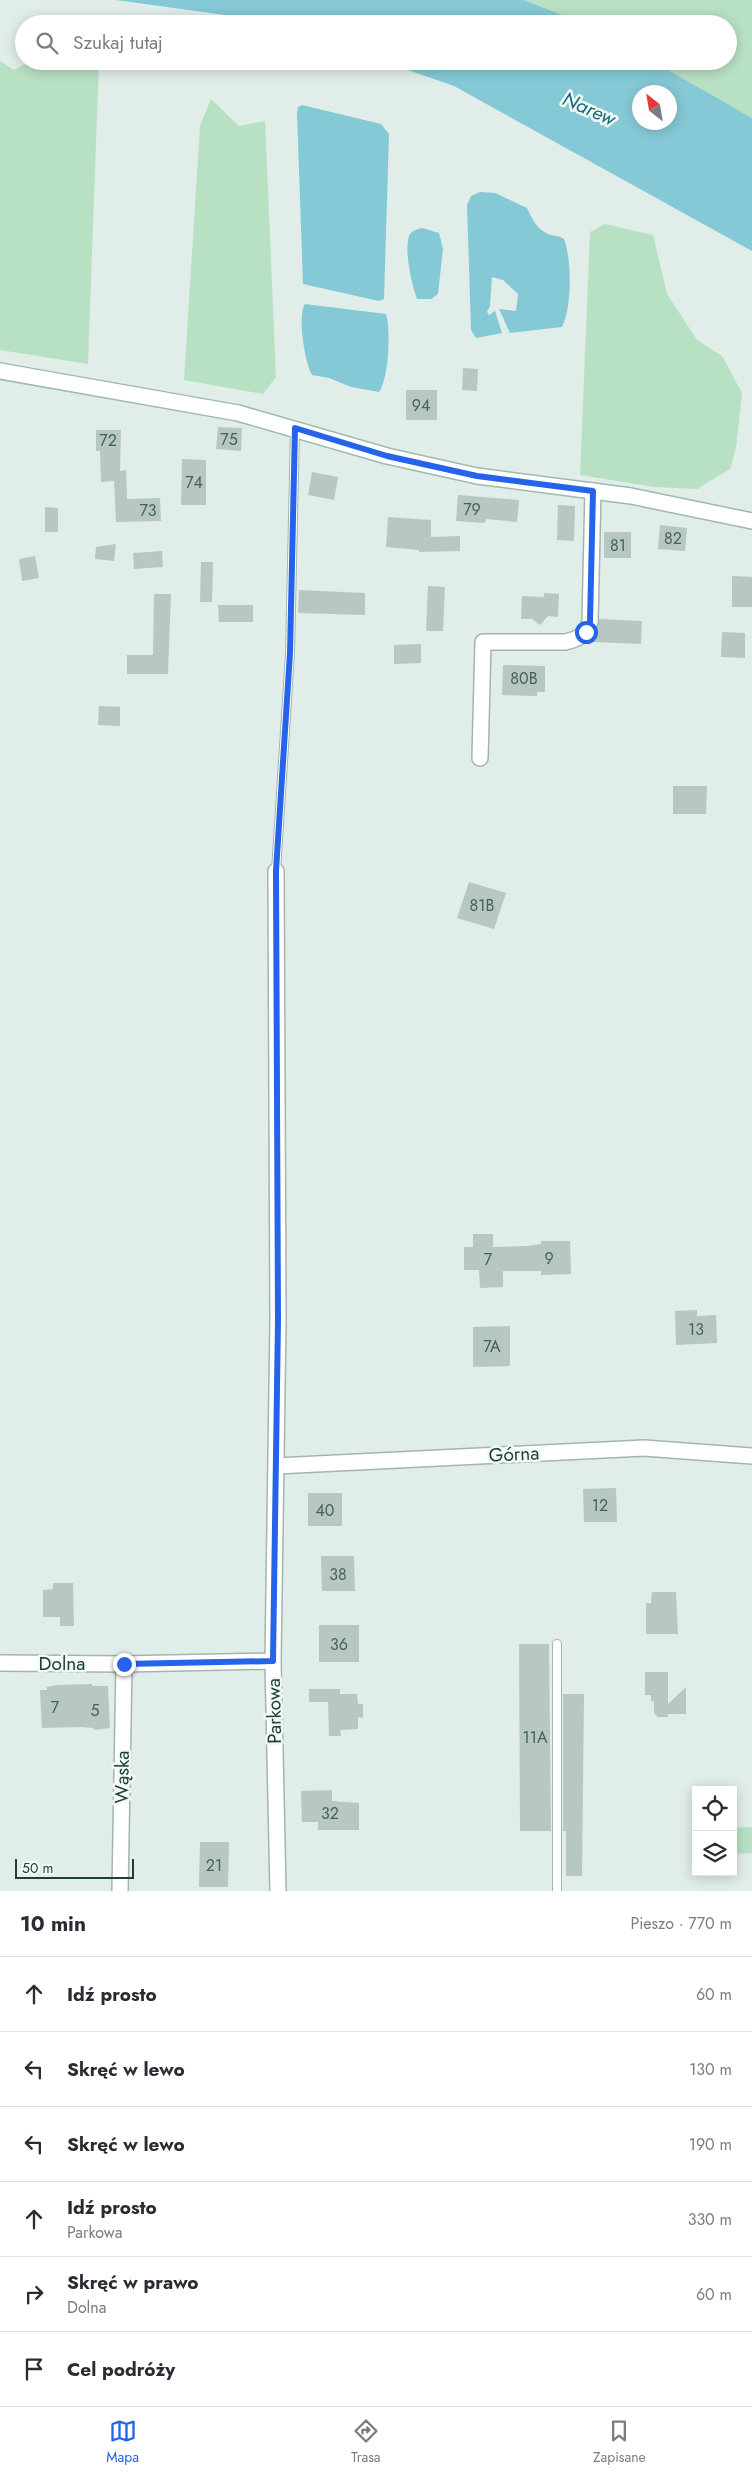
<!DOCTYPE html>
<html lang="pl">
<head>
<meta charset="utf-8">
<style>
  :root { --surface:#fff; --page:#f2f2f3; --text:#2b2b33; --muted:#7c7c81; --line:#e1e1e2; --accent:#2563eb }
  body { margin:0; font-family:Jost,sans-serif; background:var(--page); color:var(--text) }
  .controls { position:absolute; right:15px; bottom:15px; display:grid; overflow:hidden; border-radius:0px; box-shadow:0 2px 12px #0003 }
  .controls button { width:45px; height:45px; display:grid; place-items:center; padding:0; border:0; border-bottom:1px solid var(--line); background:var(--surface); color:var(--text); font:25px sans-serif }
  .compass { position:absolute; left:632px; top:85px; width:45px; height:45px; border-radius:50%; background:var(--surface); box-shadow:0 2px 12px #0003; rotate:329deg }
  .scale { position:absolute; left:15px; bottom:12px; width:119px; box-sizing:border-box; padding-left:5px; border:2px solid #203f37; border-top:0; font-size:14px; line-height:18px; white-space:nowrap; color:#203f37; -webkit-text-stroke:4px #f2f9f5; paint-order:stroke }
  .stop { position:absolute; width:15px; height:15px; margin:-11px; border:4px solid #2563eb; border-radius:50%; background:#fff }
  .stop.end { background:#2563eb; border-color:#fff; box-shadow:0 1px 5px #0008 }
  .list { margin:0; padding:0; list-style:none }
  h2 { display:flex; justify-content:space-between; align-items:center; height:65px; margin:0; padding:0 20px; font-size:21px }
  h2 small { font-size:16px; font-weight:400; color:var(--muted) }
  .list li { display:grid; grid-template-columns:32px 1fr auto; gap:15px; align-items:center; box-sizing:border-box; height:75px; padding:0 20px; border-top:1px solid var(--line) }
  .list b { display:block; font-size:19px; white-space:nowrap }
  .list p { margin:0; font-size:16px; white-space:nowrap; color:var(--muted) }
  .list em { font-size:16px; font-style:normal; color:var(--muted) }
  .icon { flex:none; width:28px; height:28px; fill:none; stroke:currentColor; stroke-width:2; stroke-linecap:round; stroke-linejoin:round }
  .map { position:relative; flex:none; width:752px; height:1891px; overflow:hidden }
  .search { position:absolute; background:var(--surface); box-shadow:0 2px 12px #0003; left:15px; right:15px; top:15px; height:55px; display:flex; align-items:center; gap:12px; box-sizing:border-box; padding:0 18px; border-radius:28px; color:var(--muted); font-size:19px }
  .sheet { height:515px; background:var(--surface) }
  nav { display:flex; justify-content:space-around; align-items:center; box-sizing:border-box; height:70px; border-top:1px solid var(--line); background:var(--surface); font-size:14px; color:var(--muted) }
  nav a { display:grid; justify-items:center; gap:2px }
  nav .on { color:var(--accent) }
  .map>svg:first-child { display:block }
  .green { fill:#b8e0c3 }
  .water { fill:#85c9d6; fill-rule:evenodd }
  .building { fill:#b6c8c1 }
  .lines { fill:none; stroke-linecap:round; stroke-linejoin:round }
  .lane-casing { stroke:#a3b5af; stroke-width:10 }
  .street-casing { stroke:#a3b5af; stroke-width:18 }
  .secondary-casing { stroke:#9eb9b0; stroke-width:18 }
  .lane { stroke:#fff; stroke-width:8 }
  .street { stroke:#fff; stroke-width:15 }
  .secondary { stroke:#fff; stroke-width:15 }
  .route { stroke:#2563eb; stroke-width:6 }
  .labels { text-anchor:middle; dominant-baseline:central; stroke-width:5; stroke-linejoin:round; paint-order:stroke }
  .number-label { font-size:16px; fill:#46615a }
  .street-label { font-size:19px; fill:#203f37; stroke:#f2f9f5 }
  .water-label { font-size:20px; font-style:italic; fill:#156d7f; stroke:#f2f9f5 }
</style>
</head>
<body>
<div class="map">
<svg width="752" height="1891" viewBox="0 0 752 1891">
  <rect width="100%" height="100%" fill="#e1ede8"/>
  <g class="green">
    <polygon points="170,0 752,0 752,158 670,92 589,61 728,61 728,24 335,24"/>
    <polygon points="0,61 14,70 31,61 99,61 88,364 0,350"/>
    <polygon points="211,99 239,126 265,121 276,377 263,394 184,380 200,126"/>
    <polygon points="605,224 653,235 667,294 697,340 722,356 742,393 736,448 730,469 697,489 654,487 580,475 590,232"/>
    <polygon points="752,1827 752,1853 733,1854 733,1828"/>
  </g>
  <g class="water">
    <polygon points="116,0 523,0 586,24 274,24 261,20"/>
    <path d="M382,61H652L752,118V251L454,86ZM640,92H670V122H640Z"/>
    <polygon points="302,105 381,124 389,134 384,299 379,301 303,284 297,113 298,107"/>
    <path d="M480,192L495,193L527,208C532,218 535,227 546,233C552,236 558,235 564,239C572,259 572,308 562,327L510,333L499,309L516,311L518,294L503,280L492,277L490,306L487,312L489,315L495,311L502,333L476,338L471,330L467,205L471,196Z"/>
    <path d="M422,228L439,233L443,249L438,294L431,299H417C412,286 404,251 409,236C411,231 416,229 422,228Z"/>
    <path d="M305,304L386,314C391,329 389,379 379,392L351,387L329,378L312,375C305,363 297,315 305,304Z"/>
  </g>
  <g class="building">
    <polygon points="463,368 478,369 477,391 462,390"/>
    <rect x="406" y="390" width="31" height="30"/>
    <polygon points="218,427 242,428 241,451 216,449"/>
    <polygon points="96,430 121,430 120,471 126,470 127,499 160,498 161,521 116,522 114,481 101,482 100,451 96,451"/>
    <polygon points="182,459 206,460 206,505 181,505"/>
    <polygon points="312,472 338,477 334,500 308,495"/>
    <polygon points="458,495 519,500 517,522 486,519 485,523 456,521"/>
    <polygon points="558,505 575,506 574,541 557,540"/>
    <polygon points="45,507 58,508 58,532 45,532"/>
    <polygon points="388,517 431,520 431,537 460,536 460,551 419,552 419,550 386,547"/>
    <polygon points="660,525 687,528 685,551 658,549"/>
    <rect x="604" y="532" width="27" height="26"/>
    <polygon points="116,544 114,561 95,559 96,547"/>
    <polygon points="162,551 163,567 134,569 133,553"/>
    <polygon points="35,556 39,578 22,581 19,559"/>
    <polygon points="201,562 213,562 212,602 200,602"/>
    <polygon points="732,576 752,577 752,607 732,607"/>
    <polygon points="428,586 445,587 443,631 426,631"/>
    <polygon points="299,590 365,593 365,615 298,613"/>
    <polygon points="544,593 559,594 558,617 548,616 540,625 532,619 521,619 522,596 544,597"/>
    <polygon points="154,594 171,594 168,674 127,674 127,655 153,655"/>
    <polygon points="218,605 253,605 253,622 219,622"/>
    <polygon points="599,619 642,621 641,644 593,642"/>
    <polygon points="722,632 745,633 745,658 721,657"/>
    <polygon points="421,644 421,663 394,664 394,645"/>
    <polygon points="503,665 545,666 545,692 537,692 537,696 502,695"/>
    <polygon points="99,706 120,707 120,726 98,725"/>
    <polygon points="673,786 707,786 706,814 673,814"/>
    <polygon points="469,882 506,893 494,929 457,918"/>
    <polygon points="473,1234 493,1234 493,1247 527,1246 541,1244 541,1241 570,1241 571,1274 541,1275 541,1271 503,1271 503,1287 480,1288 479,1270 464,1270 464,1247 473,1247"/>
    <polygon points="697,1310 697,1316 716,1315 717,1343 676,1345 675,1311"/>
    <polygon points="510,1326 510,1366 473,1367 473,1327"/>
    <polygon points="616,1488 617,1522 584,1522 583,1489"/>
    <rect x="308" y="1493" width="34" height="33"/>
    <polygon points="321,1556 354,1556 355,1591 322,1591"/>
    <polygon points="53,1583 73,1583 74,1626 60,1626 60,1617 43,1617 43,1590 53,1589"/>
    <polygon points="652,1592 676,1592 678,1634 646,1634 646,1603 651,1603"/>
    <rect x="319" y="1625" width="40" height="37"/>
    <polygon points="519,1644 549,1644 551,1831 520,1831"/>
    <polygon points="645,1672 668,1672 668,1704 686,1687 686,1714 668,1714 668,1717 658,1717 654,1713 654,1701 651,1701 651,1695 645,1695"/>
    <polygon points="92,1684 92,1686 108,1686 110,1728 95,1730 93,1728 82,1727 42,1728 40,1690 47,1690 47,1687 57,1685"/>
    <polygon points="309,1689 340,1689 340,1694 357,1694 358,1704 363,1704 363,1718 358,1717 358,1729 340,1730 341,1736 329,1736 328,1702 309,1702"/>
    <polygon points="563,1694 584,1694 582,1876 566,1876 566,1831 563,1831"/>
    <polygon points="332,1790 332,1801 359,1803 359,1830 318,1830 318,1822 302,1822 301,1791"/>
    <polygon points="200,1842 229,1842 228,1887 199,1887"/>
  </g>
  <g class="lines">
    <defs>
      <g id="lane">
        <polyline points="276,871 290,653 295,429"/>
        <polyline points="557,1891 557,1644"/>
      </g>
      <g id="street">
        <path d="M480,758L483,642H565C579,639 585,635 590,622L593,491"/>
        <polyline points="276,871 278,1320 273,1661 278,1891"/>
        <polyline points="276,1466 644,1448 752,1456"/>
        <polyline points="0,1663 124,1664 273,1661"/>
        <polyline points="120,1891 124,1664"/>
      </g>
      <polyline id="secondary" points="0,371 238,413 387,456 477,476 631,496 752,521"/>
    </defs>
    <use href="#lane" class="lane-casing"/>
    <use href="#street" class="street-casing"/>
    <use href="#secondary" class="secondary-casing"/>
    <use href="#lane" class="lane"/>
    <use href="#street" class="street"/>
    <use href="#secondary" class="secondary"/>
  </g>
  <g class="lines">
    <polyline class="route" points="124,1664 273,1661 278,1320 276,871 290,653 295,428 387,456 477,476 593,491 590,622 586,632"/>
  </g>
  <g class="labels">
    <g class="number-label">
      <text x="421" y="405">94</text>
      <text x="229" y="439">75</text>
      <text x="108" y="440">72</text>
      <text x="194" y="482">74</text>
      <text x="472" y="509">79</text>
      <text x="148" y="510">73</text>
      <text x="673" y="538">82</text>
      <text x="618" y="545">81</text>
      <text x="524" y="678">80B</text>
      <text x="482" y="905">81B</text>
      <text x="549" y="1258">9</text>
      <text x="488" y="1259">7</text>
      <text x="696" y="1329">13</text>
      <text x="492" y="1346">7A</text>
      <text x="600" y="1505">12</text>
      <text x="325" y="1510">40</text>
      <text x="338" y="1574">38</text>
      <text x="339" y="1644">36</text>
      <text x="55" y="1707">7</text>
      <text x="95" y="1710">5</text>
      <text x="535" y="1737">11A</text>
      <text x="330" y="1813">32</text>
      <text x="214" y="1865">21</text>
    </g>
    <g class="street-label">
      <text transform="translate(514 1454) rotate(-3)">Górna</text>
      <text x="62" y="1663">Dolna</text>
      <text transform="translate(274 1711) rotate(-91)">Parkowa</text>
      <text transform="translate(122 1777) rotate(-89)">Wąska</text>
    </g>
    <g class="water-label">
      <text transform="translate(589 109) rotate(24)">Narew</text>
    </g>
  </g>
</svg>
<div class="controls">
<button><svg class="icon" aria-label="locate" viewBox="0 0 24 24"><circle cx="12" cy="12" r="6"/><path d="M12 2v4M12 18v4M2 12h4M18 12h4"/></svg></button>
<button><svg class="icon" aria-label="layers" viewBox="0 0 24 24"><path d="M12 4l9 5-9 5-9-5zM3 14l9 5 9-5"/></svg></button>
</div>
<svg class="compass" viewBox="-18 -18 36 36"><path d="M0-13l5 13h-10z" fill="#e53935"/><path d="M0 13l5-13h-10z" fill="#7c7c81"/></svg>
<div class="scale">50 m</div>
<div class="stop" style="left:586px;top:632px"></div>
<div class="stop end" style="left:124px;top:1664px"></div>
<div class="search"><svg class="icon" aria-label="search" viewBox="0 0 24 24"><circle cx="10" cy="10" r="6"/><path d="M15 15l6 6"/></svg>Szukaj tutaj</div>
</div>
<section class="sheet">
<h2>10 min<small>Pieszo · 770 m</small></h2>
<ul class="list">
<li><svg class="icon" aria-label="ahead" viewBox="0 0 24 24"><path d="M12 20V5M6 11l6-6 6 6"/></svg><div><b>Idź prosto</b></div><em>60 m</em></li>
<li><svg class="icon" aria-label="left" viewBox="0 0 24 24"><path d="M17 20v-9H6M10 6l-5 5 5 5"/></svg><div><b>Skręć w lewo</b></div><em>130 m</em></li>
<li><svg class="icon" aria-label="left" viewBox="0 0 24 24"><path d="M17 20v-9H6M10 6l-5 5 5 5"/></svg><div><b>Skręć w lewo</b></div><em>190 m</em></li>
<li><svg class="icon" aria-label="ahead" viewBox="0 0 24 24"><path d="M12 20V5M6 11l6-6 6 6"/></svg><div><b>Idź prosto</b><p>Parkowa</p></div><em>330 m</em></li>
<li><svg class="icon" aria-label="right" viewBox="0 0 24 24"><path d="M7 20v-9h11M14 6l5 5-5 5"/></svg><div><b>Skręć w prawo</b><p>Dolna</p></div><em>60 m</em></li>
<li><svg class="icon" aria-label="arrive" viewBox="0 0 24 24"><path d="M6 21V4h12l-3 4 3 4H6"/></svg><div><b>Cel podróży</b></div></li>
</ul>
</section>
<nav>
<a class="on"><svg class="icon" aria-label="map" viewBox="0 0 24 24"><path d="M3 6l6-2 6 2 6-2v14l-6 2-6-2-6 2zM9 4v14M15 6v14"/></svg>Mapa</a>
<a><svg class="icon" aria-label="directions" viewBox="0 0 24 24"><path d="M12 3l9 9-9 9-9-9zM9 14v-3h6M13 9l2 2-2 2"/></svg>Trasa</a>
<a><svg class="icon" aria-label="saved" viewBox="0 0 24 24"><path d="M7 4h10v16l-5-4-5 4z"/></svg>Zapisane</a>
</nav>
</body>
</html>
